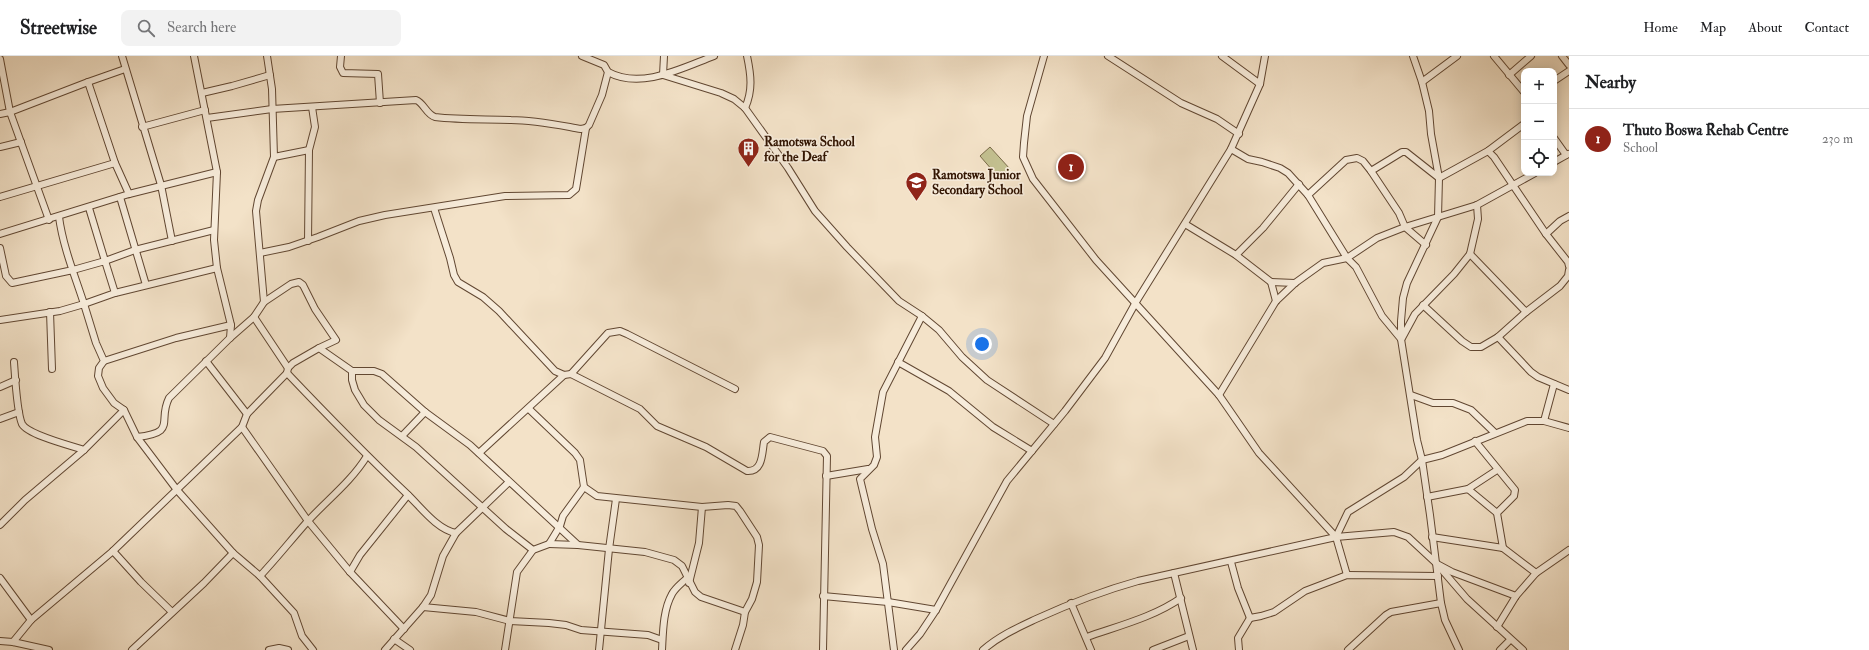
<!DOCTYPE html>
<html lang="en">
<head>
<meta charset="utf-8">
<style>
  :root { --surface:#fff; --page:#f2f2f2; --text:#202124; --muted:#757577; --line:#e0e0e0; --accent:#8f2418 }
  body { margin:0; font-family:"IM FELL Double Pica",serif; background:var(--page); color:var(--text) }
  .controls { position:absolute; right:12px; top:12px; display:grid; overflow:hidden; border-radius:8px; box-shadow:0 2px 10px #0003 }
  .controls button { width:36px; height:36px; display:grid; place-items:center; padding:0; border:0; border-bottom:1px solid var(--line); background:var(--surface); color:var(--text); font:20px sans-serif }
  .you { position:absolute; left:982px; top:288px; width:14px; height:14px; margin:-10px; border:3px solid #fff; border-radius:50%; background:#1a73e8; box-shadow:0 0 0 6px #1a73e833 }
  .badge { display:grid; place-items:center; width:26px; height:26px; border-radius:50%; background:var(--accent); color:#fff; font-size:13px; font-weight:700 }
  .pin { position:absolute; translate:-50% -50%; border:2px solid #fff; box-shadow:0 1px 4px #0006 }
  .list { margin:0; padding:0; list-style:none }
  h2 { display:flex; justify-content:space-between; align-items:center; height:52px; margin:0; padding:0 16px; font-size:17px }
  h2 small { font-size:13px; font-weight:400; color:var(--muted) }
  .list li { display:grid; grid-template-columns:26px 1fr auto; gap:12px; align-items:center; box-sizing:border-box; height:60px; padding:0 16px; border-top:1px solid var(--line) }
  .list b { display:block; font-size:15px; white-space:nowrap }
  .list p { margin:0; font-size:13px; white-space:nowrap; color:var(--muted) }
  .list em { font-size:13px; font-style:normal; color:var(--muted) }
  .icon { flex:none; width:22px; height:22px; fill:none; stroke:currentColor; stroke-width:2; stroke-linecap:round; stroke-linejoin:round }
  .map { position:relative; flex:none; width:1569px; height:594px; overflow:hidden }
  header { display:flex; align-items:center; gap:24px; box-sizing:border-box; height:56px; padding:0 20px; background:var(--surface); border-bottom:1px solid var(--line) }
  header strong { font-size:19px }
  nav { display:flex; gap:22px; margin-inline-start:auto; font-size:14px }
  .search { width:280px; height:36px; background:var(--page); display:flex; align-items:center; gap:10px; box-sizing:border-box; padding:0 14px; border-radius:8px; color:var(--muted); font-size:15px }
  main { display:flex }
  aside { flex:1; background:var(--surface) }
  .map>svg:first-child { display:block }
  .green { fill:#c3c090; stroke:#7a6a48 }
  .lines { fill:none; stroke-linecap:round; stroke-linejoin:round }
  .minor-casing { stroke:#614732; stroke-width:8 }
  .minor { stroke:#f7ecdb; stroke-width:6 }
  .labels { text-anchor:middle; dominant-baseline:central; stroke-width:3.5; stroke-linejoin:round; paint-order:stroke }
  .poi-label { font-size:13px; font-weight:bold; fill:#301300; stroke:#f7ecdb; text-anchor:start }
</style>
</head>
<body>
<header>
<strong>Streetwise</strong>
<div class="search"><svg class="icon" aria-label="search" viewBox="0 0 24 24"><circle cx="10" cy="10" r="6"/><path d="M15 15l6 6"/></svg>Search here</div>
<nav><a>Home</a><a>Map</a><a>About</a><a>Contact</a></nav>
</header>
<main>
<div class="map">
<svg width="1569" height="594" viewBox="0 0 1569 594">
  <rect width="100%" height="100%" fill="#f3e2c8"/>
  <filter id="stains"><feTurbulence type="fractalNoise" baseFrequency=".005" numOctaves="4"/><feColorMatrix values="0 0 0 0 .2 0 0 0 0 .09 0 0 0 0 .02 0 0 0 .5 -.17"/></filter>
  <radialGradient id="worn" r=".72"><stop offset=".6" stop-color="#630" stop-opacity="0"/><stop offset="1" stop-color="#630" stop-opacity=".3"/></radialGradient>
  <polygon class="green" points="990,91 1010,113 999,122 980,100"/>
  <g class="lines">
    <defs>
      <g id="minor">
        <polyline points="122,0 161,129 172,185"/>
        <polyline points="194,0 217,116 214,184 217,212 231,269 230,282"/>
        <polyline points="341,0 340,11 343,17 378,18 380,47"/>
        <polyline points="1044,0 1027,60 1024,87 1023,101 1033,123 1096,204 1219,339 1259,397 1336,481 1394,476 1408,481 1436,507 1467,543 1523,594"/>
        <polyline points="1108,0 1181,47 1217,63 1239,78"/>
        <polyline points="1222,0 1260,28"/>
        <polyline points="1413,0 1422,26 1429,55 1431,78 1439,122 1438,161 1407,227 1403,242 1401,265 1401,283 1417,384 1422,404 1430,459 1441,547 1445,564 1459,594"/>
        <polyline points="1494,0 1524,36"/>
        <polyline points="1562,0 1569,9"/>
        <polyline points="0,3 10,56 49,164"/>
        <path d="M608,16C641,34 682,12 714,0"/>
        <polyline points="663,19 721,37 734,43 745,52 788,112 815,155 847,191 899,245 922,260 939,274 962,301 987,324 1054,368"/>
        <polyline points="663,19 664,0"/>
        <polyline points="1509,19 1531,0"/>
        <polyline points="1554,25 1569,15"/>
        <polyline points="88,26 115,107 129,138"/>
        <polyline points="1422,26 1457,0"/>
        <polyline points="202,37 232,30 270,19"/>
        <path d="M745,52C753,34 751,19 747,0"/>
        <polyline points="0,58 10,56 88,26 125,13"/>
        <path d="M207,62L272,53L416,44C424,47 426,58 435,61C460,64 486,63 511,64C535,64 558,69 581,73L586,72L589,69L602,39L608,16L604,9L582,0"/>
        <polyline points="142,71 205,54"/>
        <polyline points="1554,82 1566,99"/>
        <polyline points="0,91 21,86"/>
        <polyline points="1231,93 1248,103 1262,106 1280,112 1288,117 1308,139 1347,202 1356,211 1382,260 1401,283"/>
        <polyline points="1488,95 1494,101 1546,178 1568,206 1569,210"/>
        <polyline points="274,101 309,94"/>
        <polyline points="1554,106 1568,98"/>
        <polyline points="1371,115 1402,96 1406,96 1439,122 1488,95 1524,68"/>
        <polyline points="1308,139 1346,104 1357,102 1363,105 1371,115 1399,157 1405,171 1426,189"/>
        <polyline points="0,141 115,107"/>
        <polyline points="120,141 146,229"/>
        <polyline points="89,152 105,205 135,194 214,174"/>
        <polyline points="434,152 450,202 454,219 458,226 483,241 499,255 555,315 564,319"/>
        <polyline points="1185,168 1236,199 1271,226 1276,245"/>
        <polyline points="0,178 129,138 217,116"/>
        <polyline points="1546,178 1560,165 1569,160"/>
        <polyline points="308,185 309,94 315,71 312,51"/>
        <path d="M0,192L6,220L12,227L73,214L105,205L115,237L84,248C75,220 63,191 59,161"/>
        <polyline points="260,197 289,191 318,181 359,165 385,159 505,140 569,139 576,133 577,127 586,72"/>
        <polyline points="1470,198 1526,256"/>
        <polyline points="1236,199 1263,172 1299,128"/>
        <polyline points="1271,226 1295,227"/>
        <polyline points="115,237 217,212"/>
        <polyline points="264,246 291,228 299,226 303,229 315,253 336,284 319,292"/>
        <polyline points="1423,249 1462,285 1471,291 1481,291 1498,281 1526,256 1560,230 1568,220 1569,214"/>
        <polyline points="50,256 52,313"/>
        <polyline points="0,264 60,255 84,248 96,287 104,305 99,312 98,320 103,332 114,347 124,354 137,381 177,434 233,497 260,520 294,557 302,580 313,594"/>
        <polyline points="1498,281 1531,316 1538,321 1569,334"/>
        <polyline points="1402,282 1415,258 1454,218 1470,198 1478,163 1477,149"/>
        <polyline points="104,305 176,282 231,269"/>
        <polyline points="206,305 247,358"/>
        <path d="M14,306C15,320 17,357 22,368C28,379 72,390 84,394"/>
        <polyline points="898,306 949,335 993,371 1032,395"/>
        <polyline points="288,312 293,307 319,292 352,315 374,315 382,318 425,356 470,389 578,489 645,496 674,504 682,510 695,536 701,541 745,556"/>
        <polyline points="352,315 352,324 355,334 364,349 379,364 416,391 506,473 533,494"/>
        <path d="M287,317C326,358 365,398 406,437C420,450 436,473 456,477"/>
        <path d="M571,318L640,353L657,370L706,391L747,415C763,416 762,397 764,386L770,381L823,395L827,400L823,594"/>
        <polyline points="0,331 16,324"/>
        <polyline points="1219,339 1276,245 1295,227 1323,207 1347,202 1377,182 1405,171 1477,149 1535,117"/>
        <polyline points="1411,339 1433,347 1453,347 1471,354 1495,377"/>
        <polyline points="529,353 575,397 580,404 584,431 597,440 702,451 728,449 736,450 740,455 757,481 759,489 757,526 752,543 745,556 743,569 735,594"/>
        <polyline points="0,363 19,356"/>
        <polyline points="1544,365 1554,328"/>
        <polyline points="242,371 308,465 350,516 404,573"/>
        <polyline points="402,380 425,356"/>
        <path d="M137,381C178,376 157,366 169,342L230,282L254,261L264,246L256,155L258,144L274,101L272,33L267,0"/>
        <polyline points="1475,385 1515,434 1514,440 1497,457 1503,492"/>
        <polyline points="479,397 564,319 571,318 608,277 620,275 627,278 735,333"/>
        <polyline points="826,420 868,413"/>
        <polyline points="1468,433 1497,414"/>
        <polyline points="1427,441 1468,433 1497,457"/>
        <polyline points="0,469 25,444 84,394 124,354"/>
        <polyline points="1336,481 1347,519"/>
        <polyline points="1432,481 1503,492 1536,517"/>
        <polyline points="549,488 578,489"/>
        <polyline points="113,495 141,526 172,556"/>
        <polyline points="1231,506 1238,532 1250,562"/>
        <polyline points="1437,508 1452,516 1516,540"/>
        <polyline points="350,516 360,499 408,439"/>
        <polyline points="1174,517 1193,594"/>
        <path d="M260,520C276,503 291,484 307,466C327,444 351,426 367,400"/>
        <polyline points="0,522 31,564"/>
        <polyline points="689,527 699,487 702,451"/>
        <polyline points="823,540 888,546 936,554"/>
        <polyline points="1071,547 1091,594"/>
        <polyline points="423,551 476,556 510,565 549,567 566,569 581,574 648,579 662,584"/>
        <polyline points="1250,562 1261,560 1274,556 1305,535 1347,519 1438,520"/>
        <polyline points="1497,571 1516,540 1536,517 1569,494"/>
        <path d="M1087,581C1118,570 1154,561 1181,542"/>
        <polyline points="394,583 410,594"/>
        <polyline points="0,585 13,586 49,594"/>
        <polyline points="13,586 31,564 113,495 242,371 247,358 287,317 288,312 254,261"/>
        <polyline points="132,594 204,527 233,497"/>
        <polyline points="269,594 279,592 288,594"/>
        <polyline points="385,594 423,551 431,539 443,500 456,477 509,426"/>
        <polyline points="505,594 517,516 533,494 549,488 560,470 563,460 584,431"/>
        <polyline points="599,594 609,493 616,443"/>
        <path d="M662,594C663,576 663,554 672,538C675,532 682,527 687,522"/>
        <polyline points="894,594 883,508 872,473 860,423 874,409 877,401 875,381 883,336 922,260"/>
        <polyline points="906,594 920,578 936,554 1007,425 1065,355 1105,302 1136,246 1231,93 1260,28 1265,0"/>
        <path d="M983,594C999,580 1017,572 1036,563C1069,548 1102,535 1138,525L1336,481L1348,456L1404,421L1422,404L1442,399L1527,365H1544L1569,372"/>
        <polyline points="1153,594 1189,580"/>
        <polyline points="1239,594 1238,582 1250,562"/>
        <polyline points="1348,594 1386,559 1391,556 1441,547"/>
        <polyline points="1500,594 1510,584"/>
      </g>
    </defs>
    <use href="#minor" class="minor-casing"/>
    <use href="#minor" class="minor"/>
  </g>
  <defs>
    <symbol id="building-pin" viewBox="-11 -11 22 30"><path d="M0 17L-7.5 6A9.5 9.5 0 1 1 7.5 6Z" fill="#8f2418" stroke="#f7ecdb"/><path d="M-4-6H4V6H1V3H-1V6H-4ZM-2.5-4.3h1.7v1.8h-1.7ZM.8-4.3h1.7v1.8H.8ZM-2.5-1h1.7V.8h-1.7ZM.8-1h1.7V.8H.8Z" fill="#fff"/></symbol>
    <symbol id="school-pin" viewBox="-11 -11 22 30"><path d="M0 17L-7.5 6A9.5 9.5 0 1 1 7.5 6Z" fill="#8f2418" stroke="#f7ecdb"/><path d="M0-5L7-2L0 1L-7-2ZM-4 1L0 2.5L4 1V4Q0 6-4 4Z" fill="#fff"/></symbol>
  </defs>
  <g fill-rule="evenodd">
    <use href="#building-pin" x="736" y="80" width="25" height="34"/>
    <use href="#school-pin" x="904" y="114" width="25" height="34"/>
  </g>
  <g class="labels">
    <g class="poi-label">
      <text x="764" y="86">Ramotswa School<tspan x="764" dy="15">for the Deaf</tspan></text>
      <text x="932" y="119">Ramotswa Junior<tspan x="932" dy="15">Secondary School</tspan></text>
    </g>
  </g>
  <rect width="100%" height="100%" filter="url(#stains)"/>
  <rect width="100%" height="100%" fill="url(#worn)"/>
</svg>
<div class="controls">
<button>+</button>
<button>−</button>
<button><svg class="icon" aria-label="locate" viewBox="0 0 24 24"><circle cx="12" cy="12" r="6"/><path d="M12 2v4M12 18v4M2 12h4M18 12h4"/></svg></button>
</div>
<div class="you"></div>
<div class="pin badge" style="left:1071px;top:111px">1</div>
</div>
<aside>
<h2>Nearby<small></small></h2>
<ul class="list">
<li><span class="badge">1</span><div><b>Thuto Boswa Rehab Centre</b><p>School</p></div><em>230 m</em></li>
</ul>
</aside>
</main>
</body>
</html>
